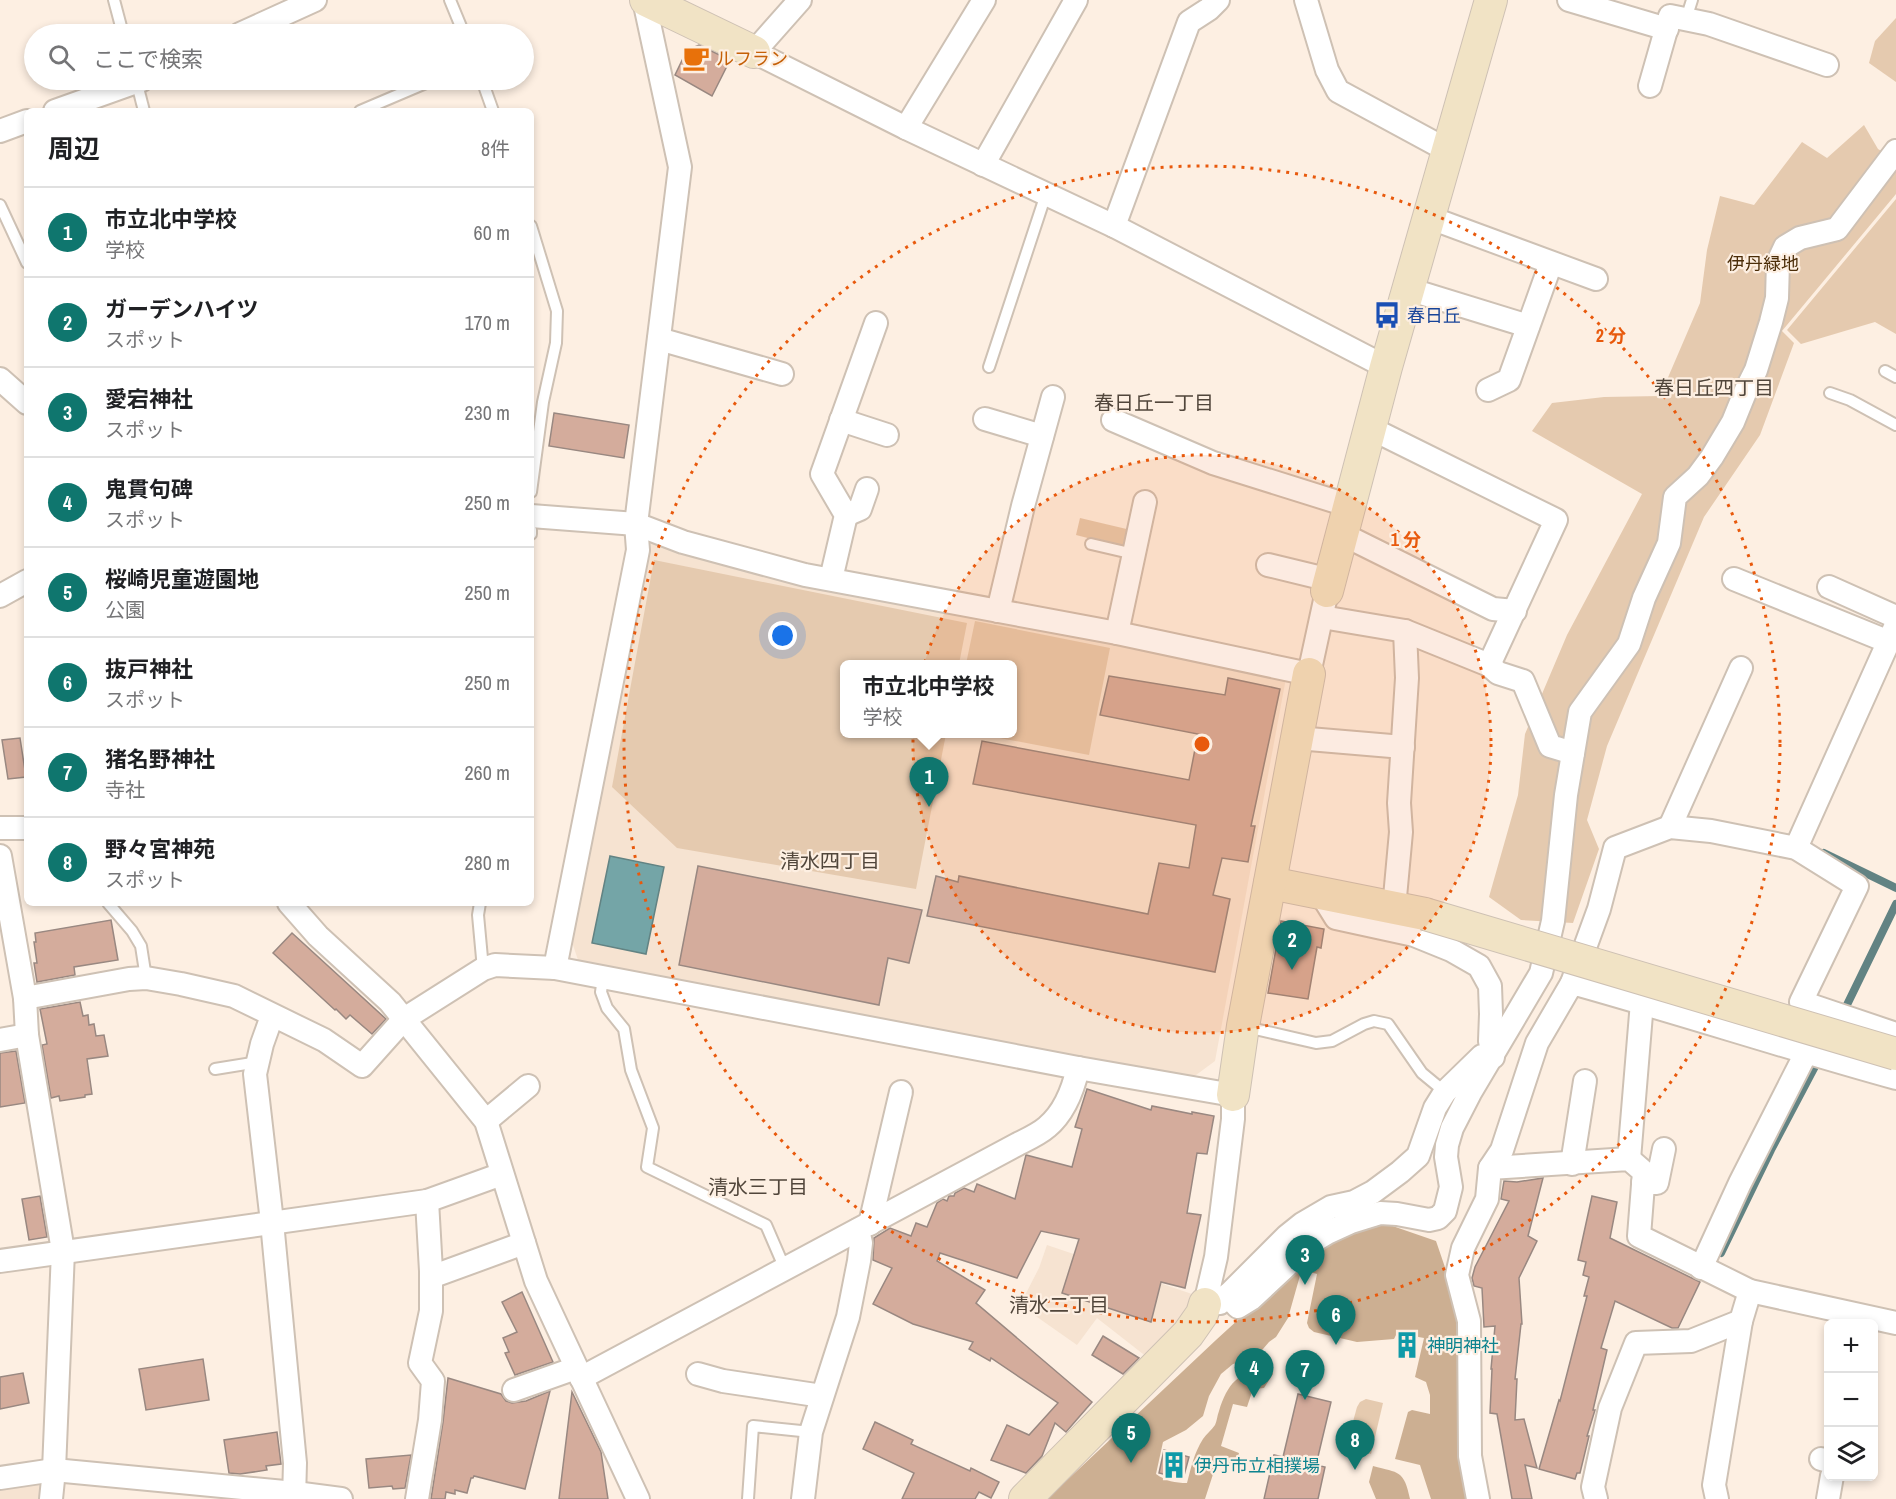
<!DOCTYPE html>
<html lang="ja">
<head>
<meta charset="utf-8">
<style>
  :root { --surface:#fff; --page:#f6f6f6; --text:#202124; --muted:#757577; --line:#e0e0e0; --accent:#0f766e }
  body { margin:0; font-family:"Archivo Narrow","Noto Sans JP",sans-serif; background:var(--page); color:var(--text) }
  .controls { position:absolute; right:18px; bottom:18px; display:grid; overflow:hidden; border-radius:9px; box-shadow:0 3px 9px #0003 }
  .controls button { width:54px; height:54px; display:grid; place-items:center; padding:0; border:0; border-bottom:2px solid var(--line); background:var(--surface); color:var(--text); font:30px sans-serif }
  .you { position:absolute; left:783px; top:636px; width:21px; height:21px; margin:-15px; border:4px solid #fff; border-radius:50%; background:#1a73e8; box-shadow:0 0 0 9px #1a73e833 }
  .badge { display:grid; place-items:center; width:39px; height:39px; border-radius:50%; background:var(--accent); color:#fff; font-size:20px; font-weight:700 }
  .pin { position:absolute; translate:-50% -50px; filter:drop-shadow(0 2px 3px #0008) }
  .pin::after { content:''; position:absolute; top:32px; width:21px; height:18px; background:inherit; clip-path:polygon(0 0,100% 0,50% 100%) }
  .popup { position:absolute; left:840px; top:660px; width:177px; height:78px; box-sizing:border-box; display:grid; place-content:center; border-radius:9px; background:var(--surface); filter:drop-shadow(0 2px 4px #0005); font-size:20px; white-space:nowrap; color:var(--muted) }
  .popup b { font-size:22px; color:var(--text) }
  .popup::after { content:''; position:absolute; left:50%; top:100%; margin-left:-12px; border:12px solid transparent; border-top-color:var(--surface) }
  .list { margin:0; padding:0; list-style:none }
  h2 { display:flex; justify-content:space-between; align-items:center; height:78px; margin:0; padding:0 24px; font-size:26px }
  h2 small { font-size:20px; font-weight:400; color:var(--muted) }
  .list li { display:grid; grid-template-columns:39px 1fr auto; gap:18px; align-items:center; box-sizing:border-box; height:90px; padding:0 24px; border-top:2px solid var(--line) }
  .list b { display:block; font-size:22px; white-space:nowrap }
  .list p { margin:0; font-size:20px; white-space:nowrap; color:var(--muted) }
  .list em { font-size:20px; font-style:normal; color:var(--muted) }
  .icon { flex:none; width:33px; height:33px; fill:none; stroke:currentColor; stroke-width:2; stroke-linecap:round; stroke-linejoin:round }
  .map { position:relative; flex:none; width:1896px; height:1499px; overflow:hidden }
  .search { position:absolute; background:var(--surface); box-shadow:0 3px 9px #0003; left:24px; top:24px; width:510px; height:66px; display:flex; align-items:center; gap:15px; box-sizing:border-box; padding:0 21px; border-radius:33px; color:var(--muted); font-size:22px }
  .panel { position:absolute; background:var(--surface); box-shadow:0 3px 9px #0003; left:24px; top:108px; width:510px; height:798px; border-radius:9px }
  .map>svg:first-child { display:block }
  .built { fill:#f6e3d1; fill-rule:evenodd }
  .green { fill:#e5caaf }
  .forest { fill:#ccaf92 }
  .water { fill:#74a5a7; stroke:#628383; stroke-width:1.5 }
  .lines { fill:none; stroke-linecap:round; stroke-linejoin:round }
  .stream { stroke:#628383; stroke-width:8 }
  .building { fill:#d4ac9c; stroke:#998881; stroke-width:1.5 }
  .lane-casing { stroke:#cec1b4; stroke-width:14 }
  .street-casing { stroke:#cec1b4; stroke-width:26 }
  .secondary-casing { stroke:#cec1b4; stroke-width:34 }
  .lane { stroke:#fff; stroke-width:10 }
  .street { stroke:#fff; stroke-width:22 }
  .secondary { stroke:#f1e3c5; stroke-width:32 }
  .secondary-bridge-casing { stroke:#cec1b4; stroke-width:34; stroke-linecap:butt }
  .secondary-bridge { stroke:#f1e3c5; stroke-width:32 }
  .ring { fill:none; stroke:#e8590c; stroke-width:3; stroke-dasharray:3 6 }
  .labels { text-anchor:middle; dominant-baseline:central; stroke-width:4.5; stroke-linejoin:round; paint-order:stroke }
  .food-label { font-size:18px; fill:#c56008; stroke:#fdefe2; text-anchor:start }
  .park-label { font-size:18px; fill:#4b2d08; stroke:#fdefe2 }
  .transit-label { font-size:18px; fill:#164399; stroke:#fdefe2; text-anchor:start }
  .culture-label { font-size:18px; fill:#0d838f; stroke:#fdefe2; text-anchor:start }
  .neighbourhood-label { font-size:20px; fill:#51463b; stroke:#fdefe2 }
  .centre { fill:#e8590c; stroke:#fdefe2; stroke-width:3 }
  .ring-label { font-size:18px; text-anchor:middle; font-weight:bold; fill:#e8590c; stroke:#fdefe2; stroke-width:4.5; stroke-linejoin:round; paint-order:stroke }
</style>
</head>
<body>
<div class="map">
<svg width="1896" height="1499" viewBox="0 0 1896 1499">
  <rect width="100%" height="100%" fill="#fdefe2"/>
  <g class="built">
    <path d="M651,542L744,571L974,614L1286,678L1215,1061L1192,1078L580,966L570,936ZM845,664H1013V734H845Z"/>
    <polygon points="1047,1245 1192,1294 1185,1322 1152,1361 1097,1318 1077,1345 1020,1305 1039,1268"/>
    <polygon points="43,1483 44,1499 0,1499 0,1485"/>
  </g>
  <g class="green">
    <polygon points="1896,18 1896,82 1869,63 1875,41"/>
    <polygon points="1864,125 1878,149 1896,160 1896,194 1782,331 1794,343 1760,435 1704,517 1607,746 1587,820 1599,849 1573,923 1521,920 1489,897 1518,795 1525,734 1567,635 1642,494 1532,431 1552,403 1604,397 1660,396 1700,303 1707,250 1720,196 1754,205 1802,142 1827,158"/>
    <polygon points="1896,199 1896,334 1875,322 1801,344 1787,330"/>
    <polygon points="1080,518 1135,531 1132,543 1124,541 1123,547 1076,535"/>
    <polygon points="654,560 967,623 959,664 845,664 845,734 946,734 916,889 677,848 612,787"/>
    <polygon points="975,621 1110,648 1089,755 979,734 1013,734 1013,664 966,664"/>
    <polygon points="1366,1399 1383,1403 1371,1454 1346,1447 1357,1407 1360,1402"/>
  </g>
  <g class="forest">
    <path d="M1381,1222L1436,1241L1449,1279L1465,1353L1472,1499H1431L1420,1465L1395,1459L1408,1412L1412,1410L1430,1414V1395L1426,1382L1415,1377L1424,1338L1397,1333L1394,1339L1357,1342L1314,1332L1309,1328L1307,1323L1317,1274L1307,1271L1301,1272L1288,1318L1276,1337L1269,1342L1257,1356L1250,1360L1233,1364L1221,1374L1209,1396L1203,1416L1186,1430L1163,1442L1156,1474C1166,1481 1175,1483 1187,1483C1191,1468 1194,1453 1203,1439C1206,1434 1212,1430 1215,1425C1217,1421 1217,1416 1219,1411C1228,1382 1240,1369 1272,1371L1273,1374L1264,1388L1253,1389L1247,1407L1233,1404L1221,1446L1239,1453L1236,1466L1217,1462L1205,1499H1047L1216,1340L1321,1244Z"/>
    <path d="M1373,1466C1399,1473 1404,1470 1410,1499H1376L1369,1482Z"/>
  </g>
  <polygon class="water" points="610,856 664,867 646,954 592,943"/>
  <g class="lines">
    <g class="stream">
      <polyline points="1824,853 1896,888"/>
      <polyline points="1843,1013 1896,904"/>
      <polyline points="1721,1253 1771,1150 1819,1059"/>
    </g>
  </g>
  <g class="building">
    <polygon points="699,45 730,60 712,96 675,75 687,50"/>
    <polygon points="554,413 629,425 624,458 549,446"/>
    <polygon points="1109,676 1225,695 1228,678 1280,689 1251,826 1255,826 1248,862 1222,858 1213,895 1230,899 1215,972 927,916 936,876 958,882 959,876 1148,914 1159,863 1189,868 1196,825 973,784 982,741 1189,780 1198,734 1100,715"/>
    <polygon points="20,738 26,777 8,779 2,740"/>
    <polygon points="698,866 922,910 909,963 888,958 879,1005 679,965"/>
    <polygon points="111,920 118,960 74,967 75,975 37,982 34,963 37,963 34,942 36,942 35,933"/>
    <polygon points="1281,921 1324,929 1321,948 1317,947 1308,999 1268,993"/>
    <polygon points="292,933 386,1019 372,1034 350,1015 346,1019 336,1009 335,1010 273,953"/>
    <polygon points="80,1002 83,1016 88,1015 89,1025 94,1024 96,1036 104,1035 108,1056 87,1059 92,1094 85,1095 85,1097 60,1101 59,1096 51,1098 42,1045 47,1044 40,1009"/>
    <polygon points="16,1051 25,1103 0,1107 0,1053"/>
    <polygon points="1087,1089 1151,1110 1152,1106 1192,1114 1192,1112 1214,1116 1207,1154 1197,1153 1187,1213 1201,1215 1185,1288 1161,1282 1151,1322 1062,1293 1079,1239 1041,1231 1017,1278 940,1253 937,1261 985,1290 976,1303 1092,1402 1066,1432 1055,1423 1042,1456 1026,1473 991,1460 1007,1425 1029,1435 1058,1403 991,1358 990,1361 969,1349 973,1342 913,1324 873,1304 892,1268 873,1260 874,1238 890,1228 911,1236 916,1223 927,1227 937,1203 943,1199 947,1201 949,1196 954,1196 955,1193 964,1188 974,1192 977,1184 1015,1199 1026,1155 1072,1167 1082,1129 1075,1127"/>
    <polygon points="1543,1178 1528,1236 1537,1241 1519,1278 1522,1324 1521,1324 1515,1379 1517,1379 1515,1420 1524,1419 1537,1468 1525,1465 1532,1499 1512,1499 1497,1414 1490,1413 1492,1369 1491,1369 1495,1326 1484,1327 1482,1288 1474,1286 1472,1278 1475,1267 1509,1201 1501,1199 1504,1181 1517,1182"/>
    <polygon points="40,1196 47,1237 29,1240 22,1199"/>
    <polygon points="1592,1196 1617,1202 1610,1238 1700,1282 1678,1328 1672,1328 1615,1301 1601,1348 1607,1350 1593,1410 1595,1410 1587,1436 1589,1436 1580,1473 1577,1473 1575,1479 1539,1469 1559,1400 1560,1401 1587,1296 1584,1296 1589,1277 1583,1275 1586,1262 1578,1260"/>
    <polygon points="522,1292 553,1362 515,1375 505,1353 509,1352 503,1338 517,1332 502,1302"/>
    <polygon points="1103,1336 1139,1358 1123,1374 1092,1355"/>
    <polygon points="203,1359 209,1400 146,1410 139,1369"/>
    <polygon points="23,1373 29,1403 0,1409 0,1377"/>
    <polygon points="448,1378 501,1394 506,1401 512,1403 526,1401 550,1391 525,1489 474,1476 473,1478 471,1478 467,1493 455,1490 455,1494 446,1492 445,1499 431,1499 443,1422"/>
    <polygon points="572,1392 601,1452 608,1499 559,1499"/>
    <polygon points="1298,1394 1331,1402 1316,1465 1325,1467 1318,1499 1264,1499 1274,1455 1283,1457"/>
    <polygon points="875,1422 913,1440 911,1444 970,1471 971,1468 999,1482 991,1498 979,1492 975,1499 902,1499 914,1473 863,1449"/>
    <polygon points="277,1432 281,1464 266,1466 267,1470 240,1474 229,1473 224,1440"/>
    <polygon points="1164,1450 1189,1457 1183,1479 1159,1473"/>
    <polygon points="411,1455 405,1488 393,1489 392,1486 369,1488 366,1459"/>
  </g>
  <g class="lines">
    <defs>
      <g id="lane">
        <polyline points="114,0 123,34"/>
        <polyline points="450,0 464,34"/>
        <polyline points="1686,19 1692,0"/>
        <polyline points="136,80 144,111"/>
        <polyline points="482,80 493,111"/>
        <polyline points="360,111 433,80"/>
        <polyline points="0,205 27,263"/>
        <polyline points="531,226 557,311 556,343 543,402 531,492"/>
        <polyline points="989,367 1046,194"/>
        <polyline points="1885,371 1896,377"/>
        <polyline points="1830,393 1850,400 1896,425"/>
        <polyline points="531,530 531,534"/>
        <polyline points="1091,544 1134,554"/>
        <polyline points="108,903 132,931 141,946 146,978"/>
        <polyline points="480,903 478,915 483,969"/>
        <polyline points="603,978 601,992 607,1008 624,1029 631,1070 653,1128 647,1167 766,1225 785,1269"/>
        <polyline points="1246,1027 1316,1043 1332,1041 1364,1024 1374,1021 1388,1024 1422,1073 1445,1092"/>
        <polyline points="215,1069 258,1062"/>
        <polyline points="748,1499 753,1426 811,1432"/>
      </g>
      <g id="street">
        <polyline points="800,0 754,52 906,128 1114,226 1386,367"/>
        <polyline points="1306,0 1327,70 1338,91 1447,150"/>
        <polyline points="1569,0 1667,29"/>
        <polyline points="240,34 315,0"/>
        <polyline points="1650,86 1670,16 1709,24 1827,65"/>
        <polyline points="55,111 142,80"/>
        <polyline points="906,128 984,0"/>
        <polyline points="0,131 27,121"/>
        <polyline points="983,165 1076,0"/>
        <polyline points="1428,217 1596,279"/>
        <polyline points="1114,226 1189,22 1209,9 1218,0"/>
        <polyline points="1408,289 1528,326"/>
        <polyline points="659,339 782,374"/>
        <polyline points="0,379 27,403"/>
        <polyline points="1488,390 1509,380 1551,263"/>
        <polyline points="985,419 1042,436"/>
        <polyline points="841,420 887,435"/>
        <polyline points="1113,420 1213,463 1350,506"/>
        <polyline points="846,515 860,509 867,489"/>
        <polyline points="531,516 636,524 683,542 805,575 1117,633 1309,674 1327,591"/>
        <polyline points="1342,534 1493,609 1515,611"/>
        <polyline points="1268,565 1330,580"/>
        <polyline points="831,579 846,515 822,474 876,323"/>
        <polyline points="1734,579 1889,642"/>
        <polyline points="1829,587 1896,617"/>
        <polyline points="0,596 27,581"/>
        <polyline points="998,611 1023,506 1053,397"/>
        <polyline points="1322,617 1405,631 1489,665 1556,520 1370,428"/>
        <polyline points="1117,633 1145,502"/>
        <polyline points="1489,665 1498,673 1523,681 1550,746 1573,753"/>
        <polyline points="1297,738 1403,747"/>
        <polyline points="1670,827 1741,668"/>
        <polyline points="0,828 27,828"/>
        <polyline points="1796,848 1896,625"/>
        <polyline points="0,856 25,998 27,1035 63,1251 54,1470 51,1499"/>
        <polyline points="289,903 318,936 390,1002 486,1121 536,1281 638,1499"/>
        <polyline points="1394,908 1401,832 1399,803 1407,678 1405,631"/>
        <polyline points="555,968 638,550 636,524 680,167 644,0"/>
        <polyline points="1572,983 1599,909 1615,848 1670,827 1711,831 1796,848 1857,886 1801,1002 1896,1034"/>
        <polyline points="25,998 129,979 146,978 181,984 234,996 324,1040 362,1066 404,1019 483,969 495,965 555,968 1078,1068 1233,1095 1233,1119 1216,1257 1205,1304 1220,1303 1287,1236 1302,1224 1331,1207 1354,1202 1373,1192 1400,1172 1418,1156 1435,1108 1445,1092 1482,1056 1493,1057 1490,1041 1491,1014 1490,986 1479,966 1451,950 1414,935 1336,918 1321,894"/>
        <polyline points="272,1016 262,1044 255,1074 272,1222 295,1463 294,1499"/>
        <polyline points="0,1040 27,1035"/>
        <polyline points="486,1121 528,1086"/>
        <polyline points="1629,1159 1642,1002"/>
        <polyline points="1572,1164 1585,1081"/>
        <path d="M1490,1168L1502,1150L1537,1043L1572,983C1680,1013 1787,1048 1896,1078"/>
        <polyline points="1643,1183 1657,1183 1664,1149"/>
        <polyline points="870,1224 901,1092"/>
        <polyline points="0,1261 427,1201 502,1174"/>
        <polyline points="1701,1268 1740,1183 1806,1053"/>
        <polyline points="431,1277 524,1243"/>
        <polyline points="1227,1295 1238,1307 1251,1299 1312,1242 1327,1233 1351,1222 1380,1213 1397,1214 1429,1220 1438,1218 1445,1211 1451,1187 1446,1157 1447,1145 1452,1128 1470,1093 1541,973 1553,921 1566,795 1580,712 1629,644 1644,598 1669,543 1675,497 1698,476 1712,457 1733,422 1746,390 1756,370 1771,322 1777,298 1778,262 1785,247 1800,238 1837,229 1896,151"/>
        <polyline points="698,1374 723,1381 822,1396"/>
        <path d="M581,1378L1018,1144C1028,1139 1039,1134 1047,1127C1065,1112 1073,1090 1078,1068"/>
        <polyline points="514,1390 576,1368"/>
        <polyline points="1821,1459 1828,1461"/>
        <polyline points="0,1478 54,1470 295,1493 341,1499"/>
        <polyline points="417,1499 430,1420 433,1381 420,1363 431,1311 431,1271 427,1201"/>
        <polyline points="803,1499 811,1432 848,1317 859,1261 861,1243 858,1230"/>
        <polyline points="1478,1499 1470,1456 1469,1321 1457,1275 1463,1248 1487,1199 1490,1168 1629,1159 1644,1172 1639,1236 1750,1291 1896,1323"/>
        <polyline points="1596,1499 1593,1487 1610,1408 1636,1343 1691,1341 1741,1321 1750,1291"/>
        <polyline points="1717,1499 1714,1485 1741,1321"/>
        <polyline points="1828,1499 1832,1476"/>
      </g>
      <g id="secondary">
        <polyline points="646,0 754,52"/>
        <polyline points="1327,591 1386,367 1491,0"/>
        <polyline points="1270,883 1425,914"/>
        <polyline points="1233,1095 1243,1026 1309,674"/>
        <polyline points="1025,1499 1188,1334 1202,1314 1205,1304"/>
      </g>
    </defs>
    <use href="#lane" class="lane-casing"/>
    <use href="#street" class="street-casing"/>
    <use href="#secondary" class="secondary-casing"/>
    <use href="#lane" class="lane"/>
    <use href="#street" class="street"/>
    <use href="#secondary" class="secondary"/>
    <defs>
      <polyline id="secondary-bridge" points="1425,914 1896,1054"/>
    </defs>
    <use href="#secondary-bridge" class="secondary-bridge-casing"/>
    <use href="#secondary-bridge" class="secondary-bridge"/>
  </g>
  <circle cx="1202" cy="744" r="289" fill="#e8590c" fill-opacity=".12"/>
  <g class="ring">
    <circle cx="1202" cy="744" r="289"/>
    <circle cx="1202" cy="744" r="578"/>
  </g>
  <defs>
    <symbol id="cafe-bare" viewBox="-9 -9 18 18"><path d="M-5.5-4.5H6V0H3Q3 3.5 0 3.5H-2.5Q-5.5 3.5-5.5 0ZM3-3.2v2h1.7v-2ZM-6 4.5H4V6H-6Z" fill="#e8710a" stroke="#fdefe2" stroke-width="2.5" paint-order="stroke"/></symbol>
    <symbol id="bus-bare" viewBox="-9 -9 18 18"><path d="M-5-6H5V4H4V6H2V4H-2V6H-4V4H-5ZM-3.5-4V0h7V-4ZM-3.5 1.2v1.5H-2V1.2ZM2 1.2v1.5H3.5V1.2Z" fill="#1a4fb4" stroke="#fdefe2" stroke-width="2.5" paint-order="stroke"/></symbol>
    <symbol id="building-bare" viewBox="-9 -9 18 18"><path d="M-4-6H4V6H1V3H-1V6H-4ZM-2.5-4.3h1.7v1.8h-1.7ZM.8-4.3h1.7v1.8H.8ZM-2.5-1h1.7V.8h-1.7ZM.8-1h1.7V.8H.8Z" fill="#0f9aa8" stroke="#fdefe2" stroke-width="2.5" paint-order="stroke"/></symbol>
  </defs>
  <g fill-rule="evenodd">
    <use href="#cafe-bare" x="677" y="39" width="38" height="38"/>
    <use href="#bus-bare" x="1368" y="296" width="38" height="38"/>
    <use href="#building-bare" x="1388" y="1326" width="38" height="38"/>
    <use href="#building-bare" x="1155" y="1446" width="38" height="38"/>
  </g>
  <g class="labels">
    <g class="food-label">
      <text x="716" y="58">ルフラン</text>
    </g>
    <g class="park-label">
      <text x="1763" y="263">伊丹緑地</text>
    </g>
    <g class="transit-label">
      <text x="1407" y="315">春日丘</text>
    </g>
    <g class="culture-label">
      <text x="1427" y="1345">神明神社</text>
      <text x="1194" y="1465">伊丹市立相撲場</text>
    </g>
    <g class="neighbourhood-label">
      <text x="1714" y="387">春日丘四丁目</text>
      <text x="1154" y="402">春日丘一丁目</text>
      <text x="830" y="860">清水四丁目</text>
      <text x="758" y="1186">清水三丁目</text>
      <text x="1059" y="1304">清水二丁目</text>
    </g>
  </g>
  <circle cx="1202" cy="744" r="9" class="centre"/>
  <g class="ring-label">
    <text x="1611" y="342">2 分</text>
    <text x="1406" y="546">1 分</text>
  </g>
</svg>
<div class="controls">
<button>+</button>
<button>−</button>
<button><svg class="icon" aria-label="layers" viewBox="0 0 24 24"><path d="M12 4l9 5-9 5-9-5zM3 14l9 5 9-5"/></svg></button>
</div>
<div class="you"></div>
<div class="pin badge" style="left:929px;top:807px">1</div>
<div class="popup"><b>市立北中学校</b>学校</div>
<div class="pin badge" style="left:1292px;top:970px">2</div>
<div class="pin badge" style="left:1305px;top:1285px">3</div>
<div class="pin badge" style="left:1254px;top:1398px">4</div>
<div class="pin badge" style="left:1131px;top:1463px">5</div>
<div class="pin badge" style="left:1336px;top:1345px">6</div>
<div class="pin badge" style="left:1305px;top:1400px">7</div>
<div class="pin badge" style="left:1355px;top:1470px">8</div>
<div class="search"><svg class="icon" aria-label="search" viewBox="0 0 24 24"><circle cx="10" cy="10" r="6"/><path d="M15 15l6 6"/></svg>ここで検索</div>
<section class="panel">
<h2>周辺<small>8件</small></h2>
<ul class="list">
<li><span class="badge">1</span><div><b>市立北中学校</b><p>学校</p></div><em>60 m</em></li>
<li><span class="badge">2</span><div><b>ガーデンハイツ</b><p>スポット</p></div><em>170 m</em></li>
<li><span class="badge">3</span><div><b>愛宕神社</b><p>スポット</p></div><em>230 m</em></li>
<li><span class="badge">4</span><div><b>鬼貫句碑</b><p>スポット</p></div><em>250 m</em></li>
<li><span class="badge">5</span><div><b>桜崎児童遊園地</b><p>公園</p></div><em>250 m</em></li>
<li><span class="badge">6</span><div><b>抜戸神社</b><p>スポット</p></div><em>250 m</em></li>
<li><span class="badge">7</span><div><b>猪名野神社</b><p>寺社</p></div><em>260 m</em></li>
<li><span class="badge">8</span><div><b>野々宮神苑</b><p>スポット</p></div><em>280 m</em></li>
</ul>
</section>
</div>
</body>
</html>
